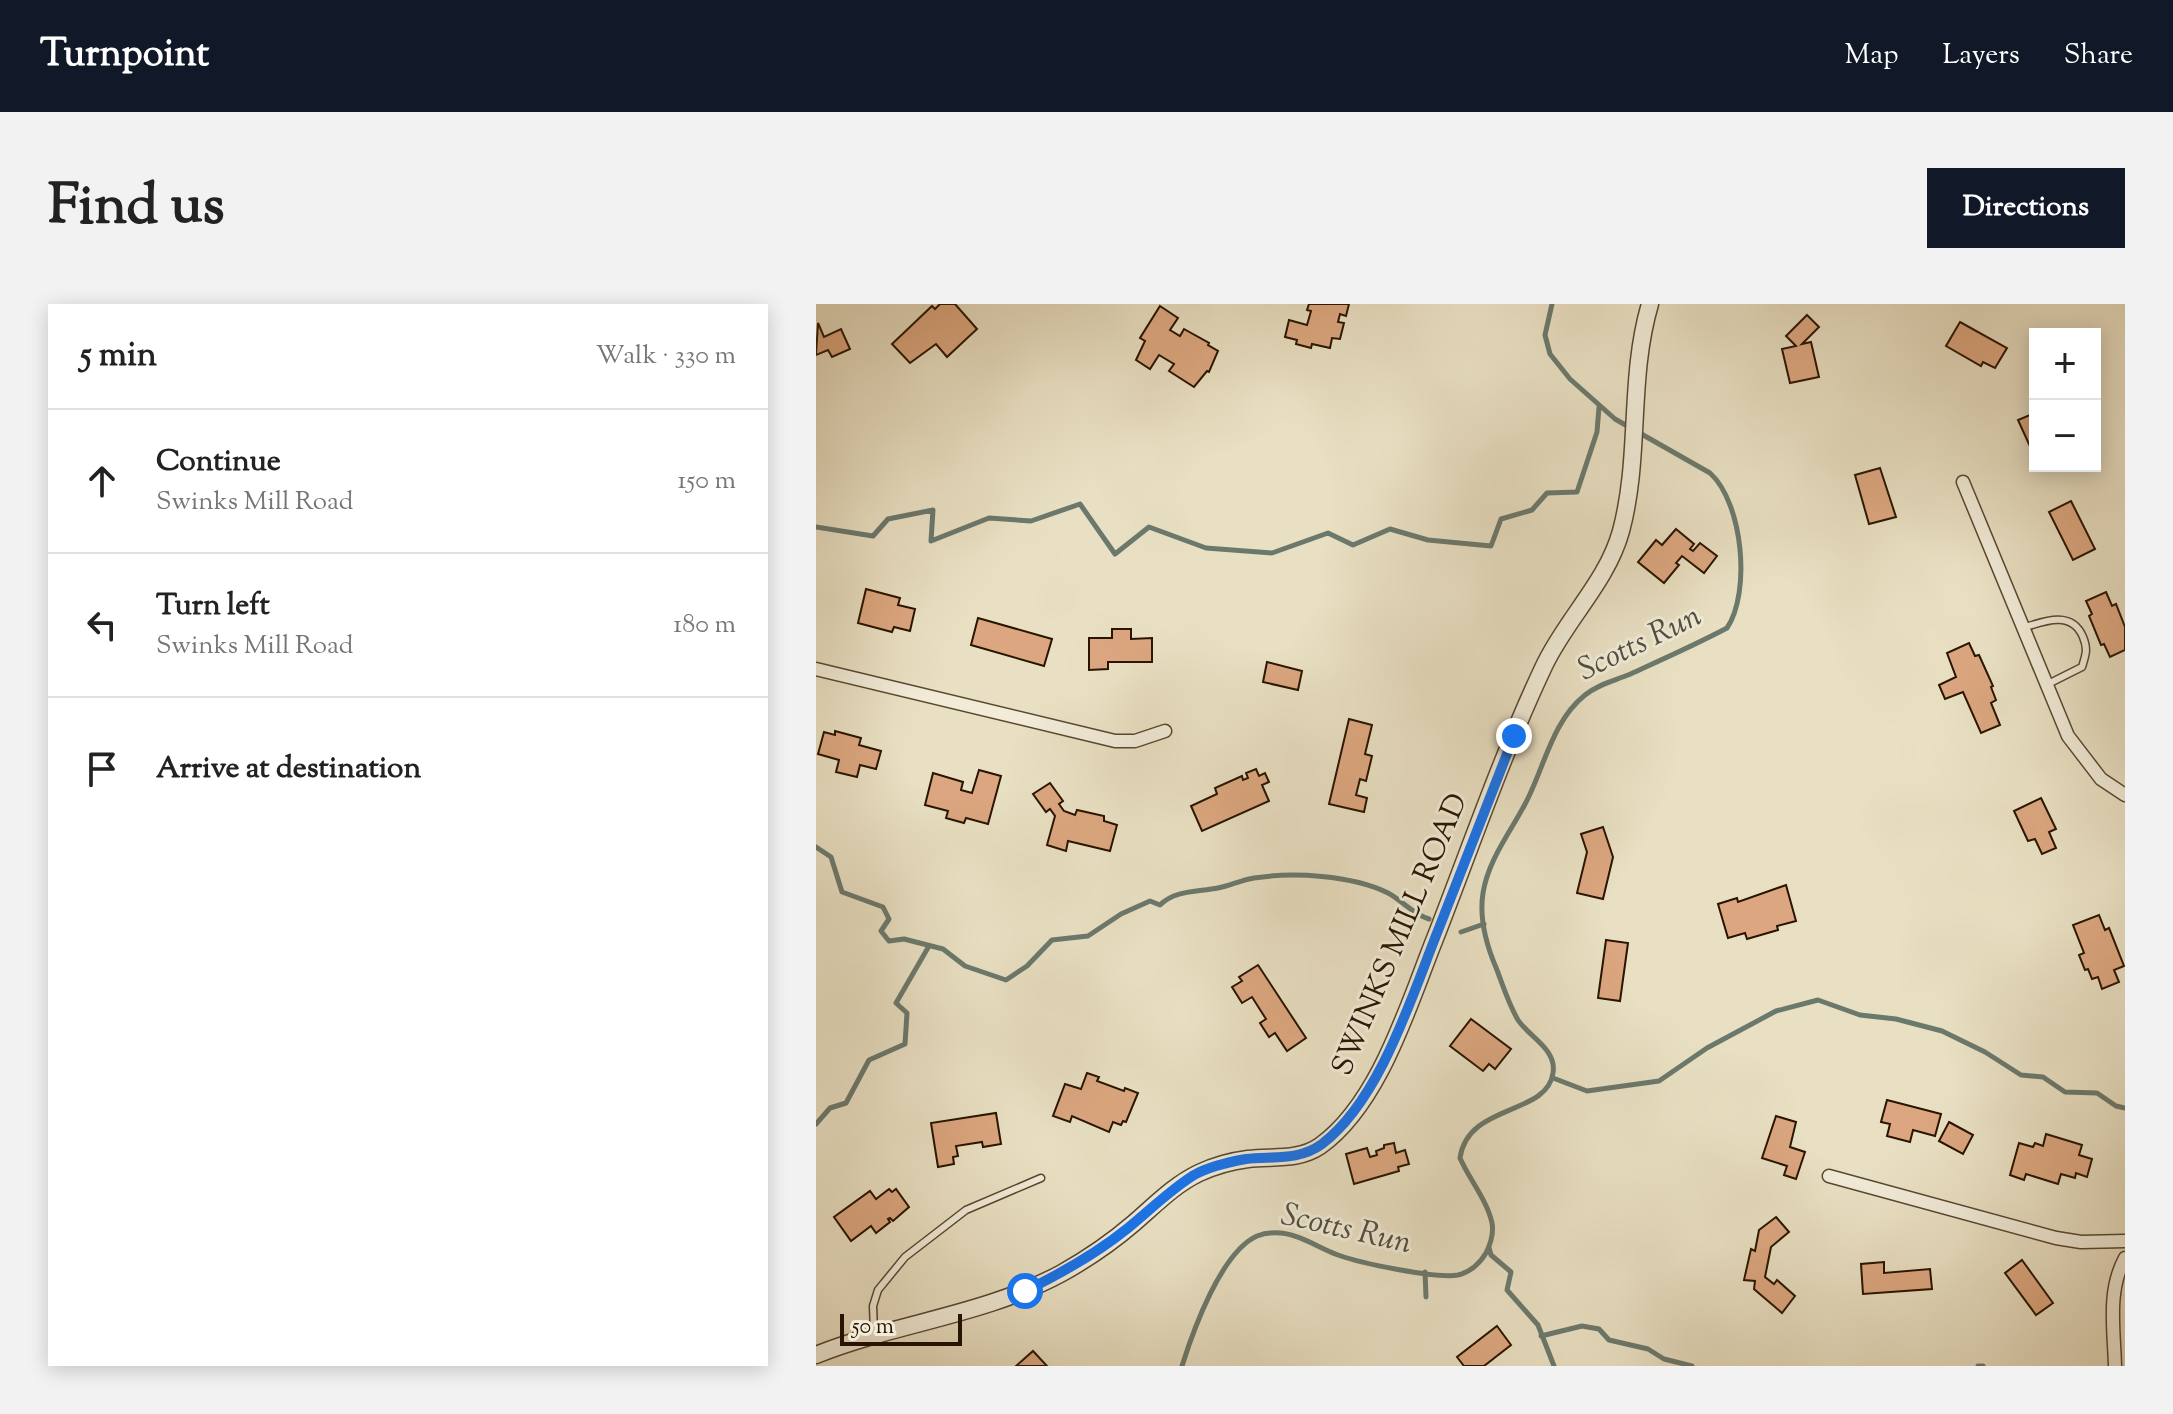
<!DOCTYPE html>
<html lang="en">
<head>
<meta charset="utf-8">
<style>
  :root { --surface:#fff; --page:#f2f2f2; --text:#222; --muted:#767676; --line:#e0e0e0; --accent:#111827 }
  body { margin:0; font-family:"Sorts Mill Goudy",serif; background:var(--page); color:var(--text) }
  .controls { position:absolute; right:24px; top:24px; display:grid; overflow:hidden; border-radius:0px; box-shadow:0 4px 20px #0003 }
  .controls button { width:72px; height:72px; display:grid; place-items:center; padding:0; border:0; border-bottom:2px solid var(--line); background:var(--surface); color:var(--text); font:40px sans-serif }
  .scale { position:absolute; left:24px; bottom:20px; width:122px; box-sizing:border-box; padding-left:8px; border:4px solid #281400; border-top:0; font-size:22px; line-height:28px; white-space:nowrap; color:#281400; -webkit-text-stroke:6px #f1ebd8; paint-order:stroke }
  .stop { position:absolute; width:24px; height:24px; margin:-18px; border:6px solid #1a73e8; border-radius:50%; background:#fff }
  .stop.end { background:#1a73e8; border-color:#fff; box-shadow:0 2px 8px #0008 }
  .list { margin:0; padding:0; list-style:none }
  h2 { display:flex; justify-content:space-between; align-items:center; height:104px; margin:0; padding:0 32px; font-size:34px }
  h2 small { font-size:26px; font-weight:400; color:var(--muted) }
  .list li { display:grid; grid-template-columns:52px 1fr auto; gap:24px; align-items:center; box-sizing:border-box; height:144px; padding:0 32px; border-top:2px solid var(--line) }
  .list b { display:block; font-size:30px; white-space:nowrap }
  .list p { margin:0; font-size:26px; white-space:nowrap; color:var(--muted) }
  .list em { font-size:26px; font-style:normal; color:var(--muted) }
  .icon { flex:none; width:44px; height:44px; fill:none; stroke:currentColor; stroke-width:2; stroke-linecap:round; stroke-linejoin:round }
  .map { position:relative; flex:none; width:1309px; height:1062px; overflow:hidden; border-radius:0px }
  header { display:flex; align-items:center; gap:48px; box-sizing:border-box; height:112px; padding:0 40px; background:var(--accent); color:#fff }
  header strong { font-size:38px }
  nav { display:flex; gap:44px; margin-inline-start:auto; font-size:28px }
  .intro { display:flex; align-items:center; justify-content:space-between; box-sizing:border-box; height:192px; padding:0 48px }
  h1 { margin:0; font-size:56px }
  .button { padding:20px 36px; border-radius:0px; background:var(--accent); color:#fff; font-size:28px; font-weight:700 }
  main { display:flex; gap:48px; padding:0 48px }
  aside { flex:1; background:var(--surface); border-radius:0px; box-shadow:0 4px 20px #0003 }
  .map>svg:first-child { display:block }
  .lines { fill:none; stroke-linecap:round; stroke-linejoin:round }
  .stream { stroke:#6b796d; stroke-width:5 }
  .building { fill:#dca780; stroke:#281400; stroke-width:2 }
  .service-casing { stroke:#584731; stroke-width:9 }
  .minor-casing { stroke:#584731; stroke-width:15 }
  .tertiary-casing { stroke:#584731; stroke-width:19 }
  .service { stroke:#f1ebd8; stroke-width:6 }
  .minor { stroke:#f1ebd8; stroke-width:12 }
  .tertiary { stroke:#f1ebd8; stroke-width:16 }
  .route { stroke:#1a73e8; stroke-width:10 }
  .labels { text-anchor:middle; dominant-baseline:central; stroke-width:6; stroke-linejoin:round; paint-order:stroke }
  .street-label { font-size:30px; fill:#281400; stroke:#f1ebd8 }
  .water-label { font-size:32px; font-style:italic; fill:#4f4f40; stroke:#f1ebd8 }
</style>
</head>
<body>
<header>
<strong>Turnpoint</strong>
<nav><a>Map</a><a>Layers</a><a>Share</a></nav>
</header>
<div class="intro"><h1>Find us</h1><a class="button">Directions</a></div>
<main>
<aside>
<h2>5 min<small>Walk · 330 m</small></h2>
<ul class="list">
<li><svg class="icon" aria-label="ahead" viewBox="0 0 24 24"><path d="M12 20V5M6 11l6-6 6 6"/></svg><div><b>Continue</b><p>Swinks Mill Road</p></div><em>150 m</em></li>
<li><svg class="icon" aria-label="left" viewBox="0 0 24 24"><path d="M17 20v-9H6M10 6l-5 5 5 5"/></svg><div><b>Turn left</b><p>Swinks Mill Road</p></div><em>180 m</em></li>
<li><svg class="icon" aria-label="arrive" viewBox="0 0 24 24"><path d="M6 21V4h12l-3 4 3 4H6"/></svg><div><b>Arrive at destination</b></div></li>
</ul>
</aside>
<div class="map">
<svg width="1309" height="1062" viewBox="0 0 1309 1062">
  <rect width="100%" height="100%" fill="#e9e0c3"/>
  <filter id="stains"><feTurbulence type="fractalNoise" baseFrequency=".0025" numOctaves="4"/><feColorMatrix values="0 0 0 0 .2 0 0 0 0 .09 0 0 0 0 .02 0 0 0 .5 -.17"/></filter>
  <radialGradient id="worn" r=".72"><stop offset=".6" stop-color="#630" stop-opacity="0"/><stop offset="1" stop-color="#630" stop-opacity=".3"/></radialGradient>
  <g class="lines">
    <g class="stream">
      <polyline points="0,223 57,232 72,215 117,206 115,237 173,214 215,217 264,200 299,250 333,223 390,244 456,249 512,229 537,241 574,225 612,236 675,242 685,215 716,206 731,189 761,188 781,128 783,103"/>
      <path d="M0,543L15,553L26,588L67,603L73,615L65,627L73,637L88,635L127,645L149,662L190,676L211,662L236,636L272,632L305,610L334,597L344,601C359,586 381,588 402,584C414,582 425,576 438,574C476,568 536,571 572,589C587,597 596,610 613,615"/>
      <polyline points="645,628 668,620"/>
      <polyline points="737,774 771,787 843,777 891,744 960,707 1002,696 1044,711 1080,715 1126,727 1169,748 1205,771 1227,773 1249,788 1281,789 1300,802 1309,804"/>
      <polyline points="0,820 14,804 30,799 53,756 89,740 91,709 80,699 113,642"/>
      <polyline points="673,944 675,951 695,968 691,986 722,1021 738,1062"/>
      <polyline points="609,968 610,993"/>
      <polyline points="725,1032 766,1022 783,1025 793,1036 832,1045 848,1055 876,1062"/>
      <path d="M366,1062C377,1027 405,948 441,932C449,929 456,928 465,929C485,931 503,944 522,951C544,959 620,975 642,971C654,968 664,959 670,949C675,939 678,930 676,919C671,896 653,875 644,854C652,799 731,812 737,769C741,745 713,733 702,716C693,701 687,682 681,666C671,643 663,614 667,589C672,557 693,530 708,502C728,466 735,418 769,391C781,381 797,377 812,371C845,356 879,341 911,324C935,288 927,199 894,169L799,115L754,75L734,50L729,31L736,0"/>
      <polyline points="1162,1062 1167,1062"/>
    </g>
  </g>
  <g class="building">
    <polygon points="124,0 139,0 161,25 131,53 120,40 94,59 76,40 116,2 119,5"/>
    <polygon points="493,0 533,0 530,12 524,10 522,18 528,19 524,35 516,34 514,44 496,40 495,44 480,40 481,36 469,33 473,16 491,21 495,7 491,6"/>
    <polygon points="344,2 362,14 354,26 364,32 368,25 393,39 392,41 402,47 393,68 391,67 378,83 353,67 358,60 343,51 334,65 320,56 329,37 324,34"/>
    <polygon points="991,11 1003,23 986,40 995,38 1003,73 974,79 966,45 980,42 970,32"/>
    <polygon points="1144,18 1191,44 1179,64 1167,58 1165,62 1130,42"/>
    <polygon points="2,19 8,33 25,25 34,45 16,53 12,46 0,51"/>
    <polygon points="1219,109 1219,148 1217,149 1202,116"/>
    <polygon points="1064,164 1080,213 1053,220 1039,171"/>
    <polygon points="1255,197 1279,245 1257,256 1233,208"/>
    <polygon points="860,225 878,240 874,245 877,247 884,239 901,252 888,269 866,252 860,259 863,261 848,279 822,258 840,236 846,241"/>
    <polygon points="50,285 84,294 82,301 99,305 94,327 78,323 76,328 42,319"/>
    <polygon points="1290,288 1296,302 1300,300 1309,323 1309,346 1294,353 1288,340 1285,341 1273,312 1276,310 1270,297"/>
    <polygon points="162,314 236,335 228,362 155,341"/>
    <polygon points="296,325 315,325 315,335 336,334 336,358 292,358 292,365 273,366 273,334 296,334"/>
    <polygon points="1153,339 1159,352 1163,351 1177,382 1175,383 1180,396 1175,399 1184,421 1165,429 1147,388 1129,395 1123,381 1140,373 1131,349"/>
    <polygon points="451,358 486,367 482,386 447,378"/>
    <polygon points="533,415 556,421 549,450 556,452 550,477 544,475 540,491 551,494 548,508 513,500"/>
    <polygon points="19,427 45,434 43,441 65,447 60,465 44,461 41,473 20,468 23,456 2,450 8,428 19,431"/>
    <polygon points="440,465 443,472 449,469 453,478 446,481 453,497 386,527 375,502 401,490 399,484 426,472 427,476 432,474 430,469"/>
    <polygon points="163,466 185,472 172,520 150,514 148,519 130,514 132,507 109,501 117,469 147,478 145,486 156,489"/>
    <polygon points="234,479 247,497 243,500 248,507 259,511 261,506 288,512 288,517 301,521 294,547 252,537 250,547 231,541 239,512 234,505 230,508 217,490"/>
    <polygon points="1225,494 1240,525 1233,528 1240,544 1226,550 1219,535 1212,537 1198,507"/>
    <polygon points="787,523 797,553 787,595 761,589 771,548 765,530"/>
    <polygon points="970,581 980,617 961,622 962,626 931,635 929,629 912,634 902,600 921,594 922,598"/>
    <polygon points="1283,611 1289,626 1293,624 1308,662 1298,666 1303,678 1286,685 1282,673 1276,675 1272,665 1269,666 1263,651 1268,649 1257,621"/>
    <polygon points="790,636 812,639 804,697 782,694"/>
    <polygon points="442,661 490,734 471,747 459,729 453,733 444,719 450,715 436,693 426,699 416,683 426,677 423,673"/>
    <polygon points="655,715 695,745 679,765 673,760 667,767 634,742"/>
    <polygon points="271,769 283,773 281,777 308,787 309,784 322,789 310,818 307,817 305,821 297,818 293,828 256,812 254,818 237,812 249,780 265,785"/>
    <polygon points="1071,796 1125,810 1119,832 1097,826 1094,838 1071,832 1074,820 1065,818"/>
    <polygon points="180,809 185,840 167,843 166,838 140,842 142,852 137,853 138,860 122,863 115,819"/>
    <polygon points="960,812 980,818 974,843 989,848 980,875 968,871 971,862 946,854"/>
    <polygon points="1133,818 1157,831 1147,850 1123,837"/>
    <polygon points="1230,830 1266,841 1263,851 1276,855 1271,873 1260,869 1259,874 1245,870 1242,880 1210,870 1208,876 1194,871 1203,839 1217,843 1219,839 1227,842"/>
    <polygon points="578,839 580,849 589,846 593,860 582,863 583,867 538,880 530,850 551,844 554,853 561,851 560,847 568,844 568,841"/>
    <polygon points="73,885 76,888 80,885 93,903 77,917 74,914 72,915 74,918 60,929 55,922 35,937 18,913 54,887 60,895"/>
    <polygon points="960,913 973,928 955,943 949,973 958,980 961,976 979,992 966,1009 938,985 939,977 928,976 935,945 939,947 943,926"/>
    <polygon points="1206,956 1237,999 1220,1011 1189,969"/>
    <polygon points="1068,958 1068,969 1114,965 1116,985 1047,990 1045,960"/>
    <polygon points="681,1022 695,1041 668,1062 648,1062 641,1053"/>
    <polygon points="217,1047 231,1062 200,1062"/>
  </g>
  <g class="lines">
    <defs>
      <g id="service">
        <path d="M1207,324C1228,317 1256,306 1267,333C1272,345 1270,350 1266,363L1230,381"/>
        <polyline points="58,1028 57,1002 62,986 89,953 150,906 225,874"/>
      </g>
      <g id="minor">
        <polyline points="1147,178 1252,432 1285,475 1309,491"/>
        <polyline points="0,365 299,437 319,437 349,427"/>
        <polyline points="1013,872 1240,934 1265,938 1309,937"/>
        <path d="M1299,1062C1298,1025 1291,987 1309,954"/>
      </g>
      <path id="tertiary" d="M0,1051C80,1019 169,1011 246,969C271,955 296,938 318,919C339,901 358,881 383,869C398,862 416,857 432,855C457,852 482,857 504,842C563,800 592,702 618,637C654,545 686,451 728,362C750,315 791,278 805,227C825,153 812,74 834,0"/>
    </defs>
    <use href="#service" class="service-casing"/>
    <use href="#minor" class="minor-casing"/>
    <use href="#tertiary" class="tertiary-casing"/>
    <use href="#service" class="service"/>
    <use href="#minor" class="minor"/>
    <use href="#tertiary" class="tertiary"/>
  </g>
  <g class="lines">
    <path class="route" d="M209,987C246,969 280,950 312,924C334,906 354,886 378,871C394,862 413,858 430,855C456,852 483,857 506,840C565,795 596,691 623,624C648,560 673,496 698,432"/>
  </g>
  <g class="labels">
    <g class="street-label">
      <text transform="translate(585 631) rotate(-67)">SWINKS MILL ROAD</text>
    </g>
    <g class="water-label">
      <text transform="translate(824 340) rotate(-26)">Scotts Run</text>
      <text transform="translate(530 926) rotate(13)">Scotts Run</text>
    </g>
  </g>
  <rect width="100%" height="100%" filter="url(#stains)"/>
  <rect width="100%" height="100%" fill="url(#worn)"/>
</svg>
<div class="controls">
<button>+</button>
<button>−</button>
</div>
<div class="scale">50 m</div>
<div class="stop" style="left:209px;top:987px"></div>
<div class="stop end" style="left:698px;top:432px"></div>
</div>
</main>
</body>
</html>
